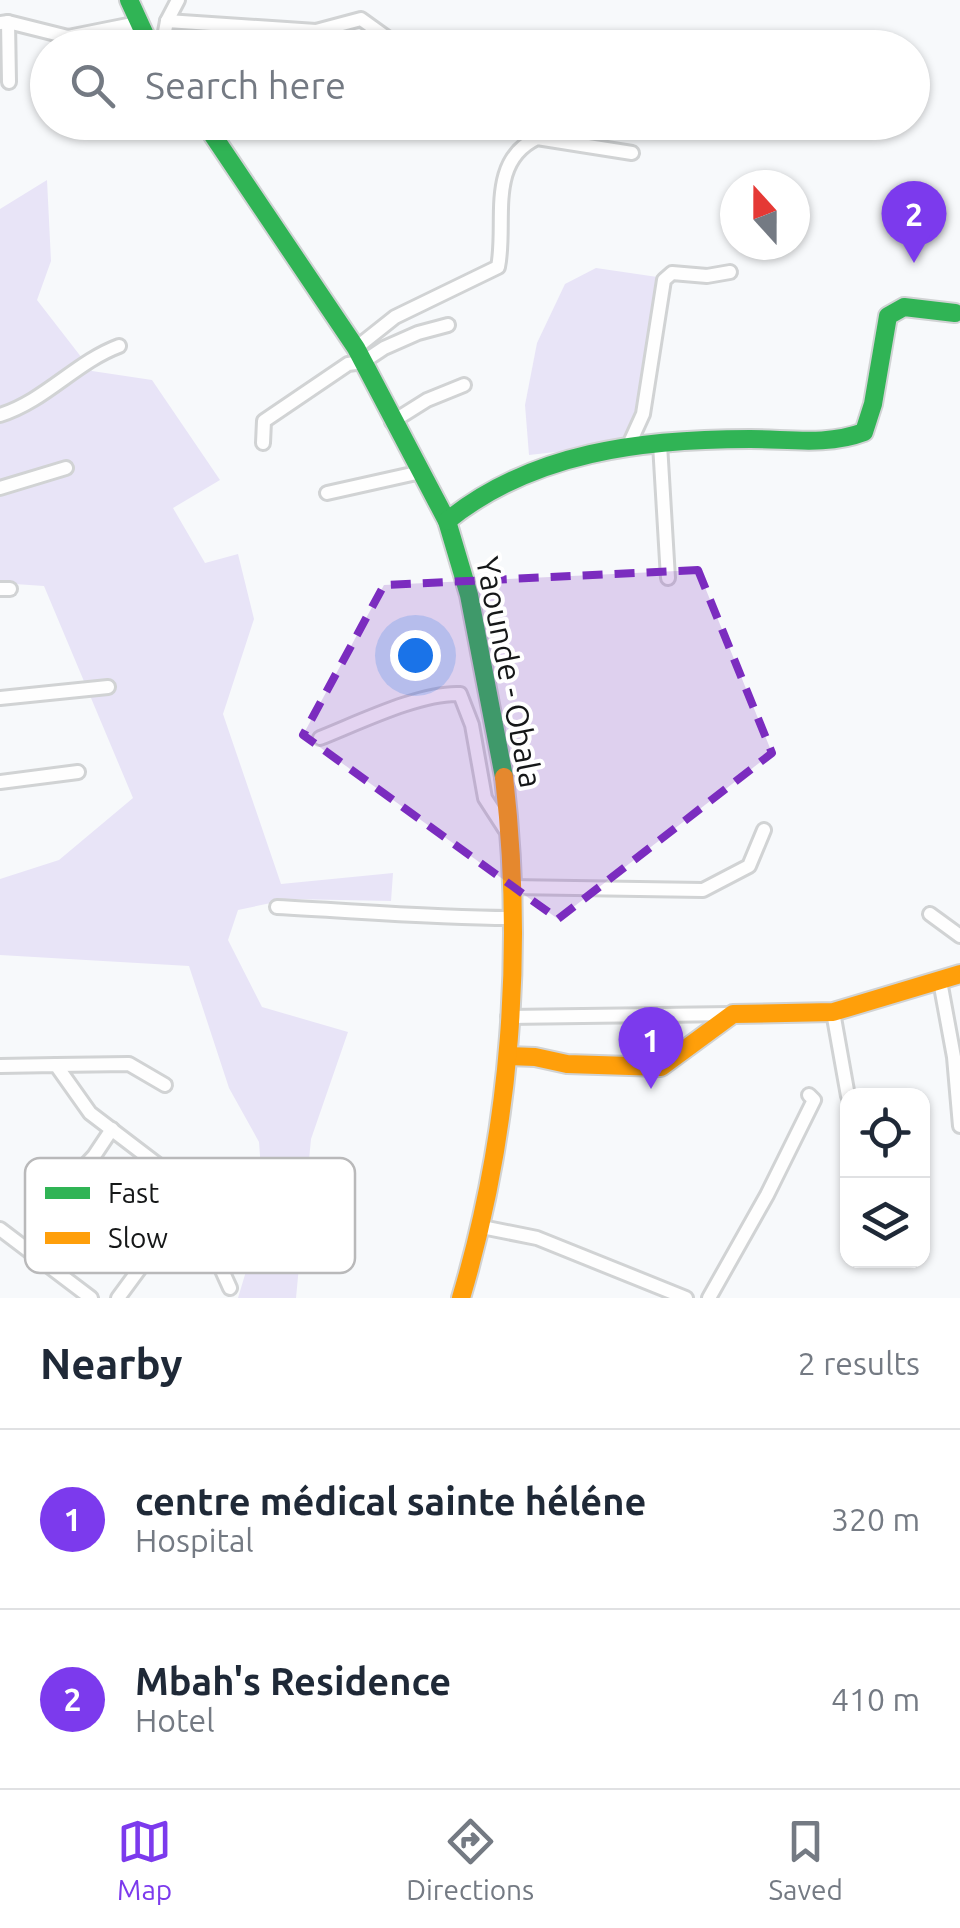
<!DOCTYPE html>
<html lang="en">
<head>
<meta charset="utf-8">
<style>
  :root { --surface:#fff; --page:#f6f6f7; --text:#1f2937; --muted:#747a83; --line:#e0e1e3; --accent:#7c3aed }
  body { margin:0; font-family:Ubuntu,sans-serif; background:var(--page); color:var(--text) }
  .controls { position:absolute; right:30px; bottom:30px; display:grid; overflow:hidden; border-radius:20px; box-shadow:0 2px 8px #0004 }
  .controls button { width:90px; height:90px; display:grid; place-items:center; padding:0; border:0; border-bottom:2px solid var(--line); background:var(--surface); color:var(--text); font:50px sans-serif }
  .compass { position:absolute; left:720px; top:170px; width:90px; height:90px; border-radius:50%; background:var(--surface); box-shadow:0 2px 8px #0004; rotate:339deg }
  .you { position:absolute; left:415px; top:655px; width:35px; height:35px; margin:-25px; border:8px solid #fff; border-radius:50%; background:#1a73e8; box-shadow:0 0 0 15px #1a73e833 }
  .badge { display:grid; place-items:center; width:65px; height:65px; border-radius:50%; background:var(--accent); color:#fff; font-size:32px; font-weight:700 }
  .pin { position:absolute; translate:-50% -82px; filter:drop-shadow(0 2px 5px #0008) }
  .pin::after { content:''; position:absolute; top:52px; width:35px; height:30px; background:inherit; clip-path:polygon(0 0,100% 0,50% 100%) }
  .list { margin:0; padding:0; list-style:none }
  h2 { display:flex; justify-content:space-between; align-items:center; height:130px; margin:0; padding:0 40px; font-size:42px }
  h2 small { font-size:32px; font-weight:400; color:var(--muted) }
  .list li { display:grid; grid-template-columns:65px 1fr auto; gap:30px; align-items:center; box-sizing:border-box; height:180px; padding:0 40px; border-top:2px solid var(--line) }
  .list b { display:block; font-size:38px; white-space:nowrap }
  .list p { margin:0; font-size:32px; white-space:nowrap; color:var(--muted) }
  .list em { font-size:32px; font-style:normal; color:var(--muted) }
  .icon { flex:none; width:55px; height:55px; fill:none; stroke:currentColor; stroke-width:2; stroke-linecap:round; stroke-linejoin:round }
  .map { position:relative; flex:none; width:960px; height:1298px; overflow:hidden }
  .search { position:absolute; background:var(--surface); box-shadow:0 2px 8px #0004; left:30px; right:30px; top:30px; height:110px; display:flex; align-items:center; gap:25px; box-sizing:border-box; padding:0 35px; border-radius:55px; color:var(--muted); font-size:38px }
  .sheet { height:490px; background:var(--surface) }
  nav { display:flex; justify-content:space-around; align-items:center; box-sizing:border-box; height:140px; border-top:2px solid var(--line); background:var(--surface); font-size:28px; color:var(--muted) }
  nav a { display:grid; justify-items:center; gap:5px }
  nav .on { color:var(--accent) }
  .map>svg:first-child { display:block }
  .green { fill:#e8e4f7 }
  .lines { fill:none; stroke-linecap:round; stroke-linejoin:round }
  .street-casing { stroke:#d1d3d4; stroke-width:18 }
  .fast-casing { stroke:#d1d3d4; stroke-width:22 }
  .slow-casing { stroke:#d1d3d4; stroke-width:22 }
  .street { stroke:#fefefe; stroke-width:12 }
  .fast { stroke:#30b455; stroke-width:18 }
  .slow { stroke:#ff9f0a; stroke-width:18 }
  .marked { fill:#7b2cbf; fill-opacity:0.2; stroke:#7b2cbf; stroke-width:8; stroke-dasharray:20 12; stroke-linejoin:round }
  .labels { text-anchor:middle; dominant-baseline:central; stroke-width:8; stroke-linejoin:round; paint-order:stroke }
  .street-label { font-size:32px; fill:#151718; stroke:#fff }
  .key { fill:#fff; stroke:#b9b9ba; stroke-width:2.5 }
  .key-label { font-size:28px; fill:#151718 }
</style>
</head>
<body>
<div class="map">
<svg width="960" height="1298" viewBox="0 0 960 1298">
  <rect width="100%" height="100%" fill="#f7f9fb"/>
  <g class="green">
    <polygon points="47,180 51,261 37,300 92,371 152,380 220,480 173,508 205,563 238,554 254,619 223,714 281,884 393,873 391,901 290,899 238,910 228,940 262,1007 348,1032 311,1139 296,1298 238,1298 264,1211 259,1142 229,1088 189,966 0,955 0,879 59,860 133,798 44,586 0,583 0,209"/>
    <polygon points="596,268 671,279 636,443 529,455 525,405 537,343 565,284"/>
  </g>
  <g class="lines">
    <defs>
      <g id="street">
        <polyline points="167,21 316,31 361,19 386,37"/>
        <polyline points="8,22 9,82"/>
        <polyline points="0,23 8,22 68,37 138,23"/>
        <polyline points="162,48 167,21 178,0"/>
        <path d="M356,348L395,317L498,267C507,223 486,162 537,138L632,153"/>
        <path d="M0,415C45,401 76,362 119,346"/>
        <polyline points="392,422 427,400 464,385"/>
        <polyline points="263,443 264,421 348,364 363,362 384,348 418,333 448,325"/>
        <polyline points="660,444 668,578"/>
        <polyline points="628,447 643,414 664,280 672,273 707,276 730,272"/>
        <polyline points="0,488 66,468"/>
        <polyline points="327,493 421,472"/>
        <polyline points="0,589 10,589"/>
        <polyline points="0,698 108,687"/>
        <path d="M320,738C358,723 421,692 460,694L472,725L485,798L505,829"/>
        <polyline points="0,782 78,772"/>
        <polyline points="511,887 703,890 749,866 764,830"/>
        <path d="M277,907C356,911 433,918 511,918"/>
        <polyline points="930,914 960,936"/>
        <polyline points="940,981 954,1057 960,1126"/>
        <polyline points="833,1012 848,1096"/>
        <polyline points="508,1017 733,1014"/>
        <polyline points="56,1065 129,1064 165,1085"/>
        <polyline points="0,1066 56,1065 90,1113 170,1174 192,1204 230,1288"/>
        <polyline points="67,1185 94,1156 112,1129"/>
        <polyline points="482,1227 537,1238 686,1298"/>
        <polyline points="0,1229 91,1298"/>
        <polyline points="118,1298 143,1264"/>
        <polyline points="709,1298 767,1195 814,1100 809,1095"/>
      </g>
      <g id="fast">
        <polyline points="129,0 151,48"/>
        <polyline points="204,122 356,348 447,521 469,595 504,777"/>
        <path d="M447,521C532,452 643,439 750,439C789,439 827,446 864,432L873,404L888,316L904,307L955,313"/>
      </g>
      <g id="slow">
        <polyline points="508,1056 535,1057 567,1064 661,1067 733,1014 833,1012 960,974"/>
        <path d="M461,1298C511,1130 524,951 504,777"/>
      </g>
    </defs>
    <use href="#street" class="street-casing"/>
    <use href="#fast" class="fast-casing"/>
    <use href="#slow" class="slow-casing"/>
    <use href="#street" class="street"/>
    <use href="#fast" class="fast"/>
    <use href="#slow" class="slow"/>
  </g>
  <path class="marked" d="M698,570L772,753L558,919L303,735L384,585Z"/>
  <g class="labels">
    <g class="street-label">
      <text transform="translate(510 672) rotate(79)">Yaounde - Obala</text>
    </g>
  </g>
  <rect x="25" y="1158" width="330" height="115" rx="15" class="key"/>
  <rect x="45" y="1187" width="45" height="12" fill="#30b455"/>
  <rect x="45" y="1232" width="45" height="12" fill="#ff9f0a"/>
  <g class="key-label">
    <text x="108" y="1203">Fast</text>
    <text x="108" y="1248">Slow</text>
  </g>
</svg>
<div class="controls">
<button><svg class="icon" aria-label="locate" viewBox="0 0 24 24"><circle cx="12" cy="12" r="6"/><path d="M12 2v4M12 18v4M2 12h4M18 12h4"/></svg></button>
<button><svg class="icon" aria-label="layers" viewBox="0 0 24 24"><path d="M12 4l9 5-9 5-9-5zM3 14l9 5 9-5"/></svg></button>
</div>
<svg class="compass" viewBox="-18 -18 36 36"><path d="M0-13l5 13h-10z" fill="#e53935"/><path d="M0 13l5-13h-10z" fill="#747a83"/></svg>
<div class="you"></div>
<div class="pin badge" style="left:651px;top:1089px">1</div>
<div class="pin badge" style="left:914px;top:263px">2</div>
<div class="search"><svg class="icon" aria-label="search" viewBox="0 0 24 24"><circle cx="10" cy="10" r="6"/><path d="M15 15l6 6"/></svg>Search here</div>
</div>
<section class="sheet">
<h2>Nearby<small>2 results</small></h2>
<ul class="list">
<li><span class="badge">1</span><div><b>centre médical sainte héléne</b><p>Hospital</p></div><em>320 m</em></li>
<li><span class="badge">2</span><div><b>Mbah's Residence</b><p>Hotel</p></div><em>410 m</em></li>
</ul>
</section>
<nav>
<a class="on"><svg class="icon" aria-label="map" viewBox="0 0 24 24"><path d="M3 6l6-2 6 2 6-2v14l-6 2-6-2-6 2zM9 4v14M15 6v14"/></svg>Map</a>
<a><svg class="icon" aria-label="directions" viewBox="0 0 24 24"><path d="M12 3l9 9-9 9-9-9zM9 14v-3h6M13 9l2 2-2 2"/></svg>Directions</a>
<a><svg class="icon" aria-label="saved" viewBox="0 0 24 24"><path d="M7 4h10v16l-5-4-5 4z"/></svg>Saved</a>
</nav>
</body>
</html>
